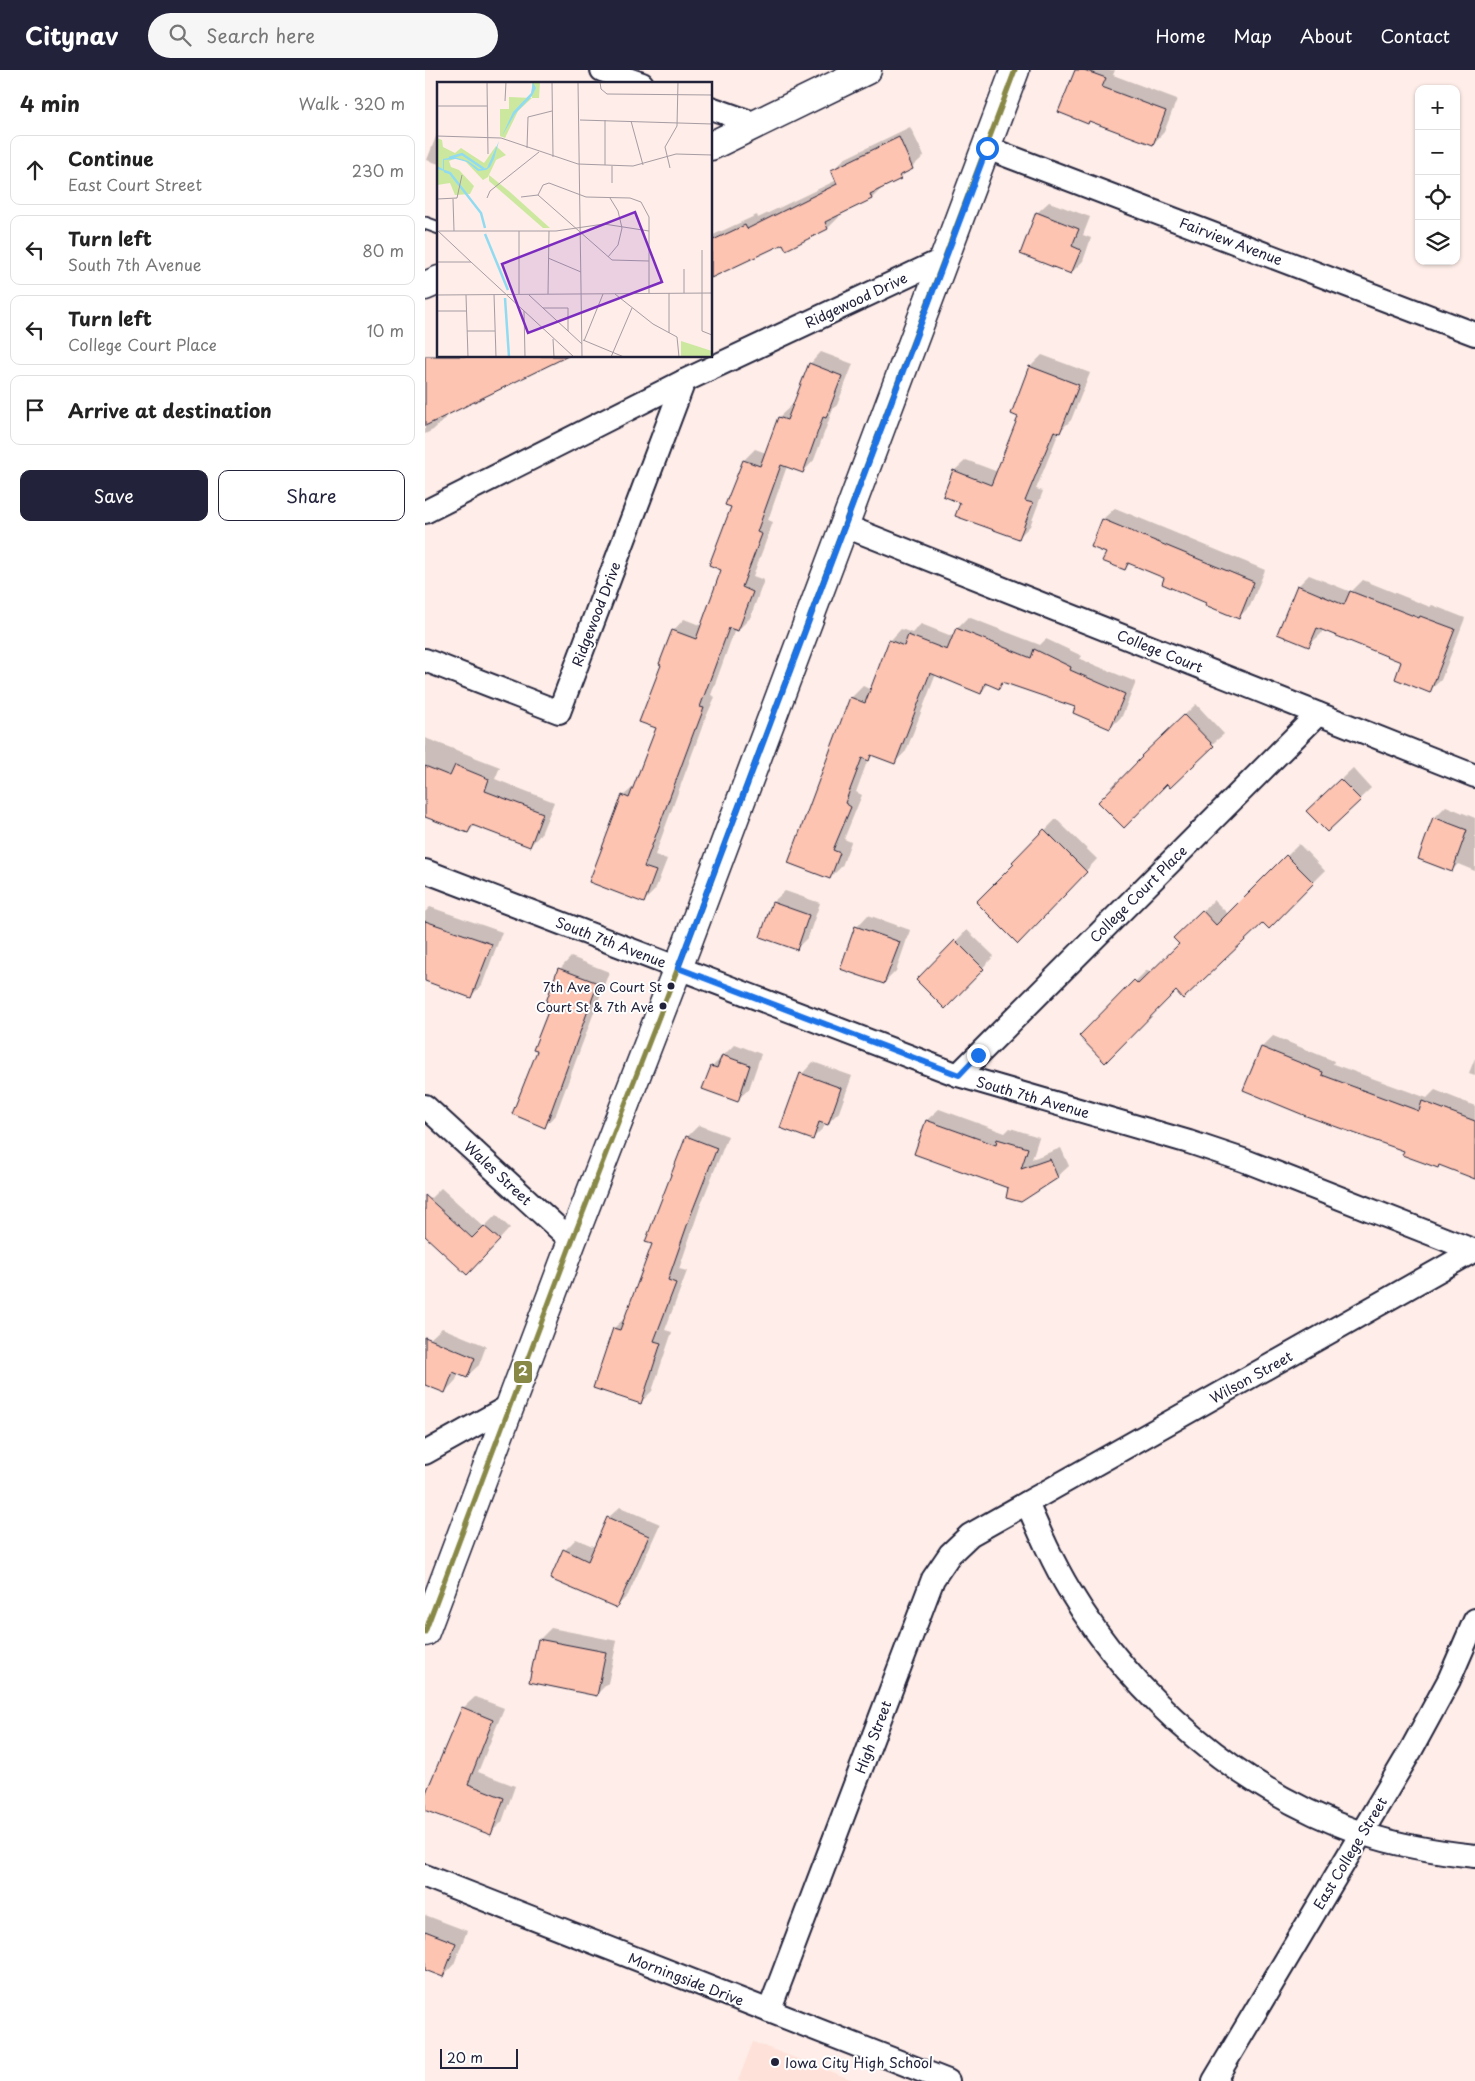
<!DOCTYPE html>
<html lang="en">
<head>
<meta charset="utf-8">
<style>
  :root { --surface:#fff; --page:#f6f6f6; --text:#222; --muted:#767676; --line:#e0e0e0; --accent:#22223b }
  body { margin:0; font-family:"Playpen Sans",sans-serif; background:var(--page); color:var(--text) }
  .controls { position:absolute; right:15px; top:15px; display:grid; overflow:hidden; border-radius:10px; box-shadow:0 1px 4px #0004 }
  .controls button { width:45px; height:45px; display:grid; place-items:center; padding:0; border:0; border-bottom:1px solid var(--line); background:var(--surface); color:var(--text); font:25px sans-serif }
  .scale { position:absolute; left:15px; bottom:12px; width:78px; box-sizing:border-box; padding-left:5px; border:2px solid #22223b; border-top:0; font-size:14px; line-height:18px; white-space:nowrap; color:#22223b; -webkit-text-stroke:4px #fff; paint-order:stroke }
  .stop { position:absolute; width:15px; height:15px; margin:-11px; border:4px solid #1a73e8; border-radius:50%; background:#fff }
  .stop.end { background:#1a73e8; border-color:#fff; box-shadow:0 1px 5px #0008 }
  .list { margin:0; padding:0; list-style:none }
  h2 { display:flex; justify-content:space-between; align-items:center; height:65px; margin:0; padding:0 20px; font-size:21px }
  h2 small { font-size:16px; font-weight:400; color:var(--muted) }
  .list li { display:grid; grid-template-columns:32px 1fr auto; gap:15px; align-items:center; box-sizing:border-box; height:70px; margin:0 10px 10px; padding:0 10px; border:1px solid var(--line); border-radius:10px }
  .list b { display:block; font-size:19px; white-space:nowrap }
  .list p { margin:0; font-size:16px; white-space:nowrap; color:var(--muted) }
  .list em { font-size:16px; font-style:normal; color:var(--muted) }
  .actions { display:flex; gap:10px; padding:15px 20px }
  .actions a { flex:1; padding:11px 0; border:1px solid var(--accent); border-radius:10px; text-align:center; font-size:18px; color:var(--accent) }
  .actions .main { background:var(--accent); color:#fff }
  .icon { flex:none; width:28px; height:28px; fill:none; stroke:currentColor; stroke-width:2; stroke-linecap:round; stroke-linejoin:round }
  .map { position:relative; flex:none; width:1050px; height:2011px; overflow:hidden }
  header { display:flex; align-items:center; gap:30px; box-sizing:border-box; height:70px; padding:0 25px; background:var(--accent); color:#fff }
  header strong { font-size:24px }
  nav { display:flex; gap:28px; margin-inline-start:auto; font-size:18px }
  .search { width:350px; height:45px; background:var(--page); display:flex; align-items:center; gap:12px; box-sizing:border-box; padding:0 18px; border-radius:28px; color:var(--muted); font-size:19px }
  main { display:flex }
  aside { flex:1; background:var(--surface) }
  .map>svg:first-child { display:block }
  .built { fill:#fee1d8 }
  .shadow { fill:#0003 }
  .building { fill:#fdc4b2; stroke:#22223b }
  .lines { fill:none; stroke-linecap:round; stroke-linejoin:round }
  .service-casing { stroke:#22223b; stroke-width:15 }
  .minor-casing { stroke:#22223b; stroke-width:26 }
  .tertiary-casing { stroke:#22223b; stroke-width:31 }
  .secondary-casing { stroke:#22223b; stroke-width:31 }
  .service { stroke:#fff; stroke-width:11 }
  .minor { stroke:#fff; stroke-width:22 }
  .tertiary { stroke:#fff; stroke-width:28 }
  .secondary { stroke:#fff; stroke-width:28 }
  .bus-1-casing { stroke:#fff; stroke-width:9 }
  .bus-1 { stroke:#888847; stroke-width:5 }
  .route { stroke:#1a73e8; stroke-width:6 }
  .bus-dot { fill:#22223b; stroke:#fff; stroke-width:2 }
  .labels { text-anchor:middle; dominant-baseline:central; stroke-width:4; stroke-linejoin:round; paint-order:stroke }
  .bus-label { font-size:13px; fill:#22223b; stroke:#fff; text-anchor:end }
  .street-label { font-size:14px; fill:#22223b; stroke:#fff }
  .poi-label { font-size:14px; fill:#22223b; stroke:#fff; text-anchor:start }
  .inset-river { fill:none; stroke:#90dbf1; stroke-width:2.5 }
  .inset-road { fill:none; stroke:#a69ca3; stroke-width:1 }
  .view { fill:#7b2cbf; fill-opacity:0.15; stroke:#7b2cbf; stroke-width:2.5 }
  .inset-edge { fill:none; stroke:#22223b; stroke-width:2.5 }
  .line-badge { stroke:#fff; stroke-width:2 }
  .badge-label { font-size:14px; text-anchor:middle; font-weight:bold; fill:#fff }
</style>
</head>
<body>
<header>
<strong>Citynav</strong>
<div class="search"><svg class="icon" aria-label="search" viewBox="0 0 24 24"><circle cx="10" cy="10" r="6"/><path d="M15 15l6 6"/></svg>Search here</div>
<nav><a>Home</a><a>Map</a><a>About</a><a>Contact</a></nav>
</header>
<main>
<aside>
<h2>4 min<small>Walk · 320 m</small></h2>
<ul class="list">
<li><svg class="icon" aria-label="ahead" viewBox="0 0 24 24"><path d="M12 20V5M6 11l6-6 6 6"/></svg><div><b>Continue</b><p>East Court Street</p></div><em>230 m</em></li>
<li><svg class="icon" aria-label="left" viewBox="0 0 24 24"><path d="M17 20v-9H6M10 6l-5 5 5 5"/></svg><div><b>Turn left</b><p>South 7th Avenue</p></div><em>80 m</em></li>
<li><svg class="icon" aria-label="left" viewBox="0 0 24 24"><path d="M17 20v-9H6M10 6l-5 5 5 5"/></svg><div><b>Turn left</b><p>College Court Place</p></div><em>10 m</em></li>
<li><svg class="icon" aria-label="arrive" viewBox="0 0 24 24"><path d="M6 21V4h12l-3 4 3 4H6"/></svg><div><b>Arrive at destination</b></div></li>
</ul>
<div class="actions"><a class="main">Save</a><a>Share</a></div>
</aside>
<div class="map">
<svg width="1050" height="2011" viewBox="0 0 1050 2011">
  <rect width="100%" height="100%" fill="#feede8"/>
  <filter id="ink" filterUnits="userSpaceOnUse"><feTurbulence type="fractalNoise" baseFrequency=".02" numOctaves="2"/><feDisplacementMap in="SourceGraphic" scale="10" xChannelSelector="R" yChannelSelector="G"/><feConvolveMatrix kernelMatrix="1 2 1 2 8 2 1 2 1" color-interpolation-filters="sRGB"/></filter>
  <g filter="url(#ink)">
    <polygon class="built" points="328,1972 430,2011 313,2011"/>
    <g class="shadow">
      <polygon points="651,0 690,0 688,5 752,29 739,62 728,74"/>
      <polygon points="485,57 499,86 475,108 458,117 447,128 413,145 414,147 403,158 358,172 286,207 286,166 332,145 333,148 412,110 407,101 419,89"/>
      <polygon points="14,59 14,94 2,90"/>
      <polygon points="624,132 665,147 658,165 666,168 658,191 646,203 612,143"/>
      <polygon points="396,282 428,294 412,335 408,339 389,390 378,402 362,396 343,450 348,452 328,506 339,510 325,548 313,560 310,559 286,625 290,627 280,649 230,785 242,789 230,820 219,831 198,726 211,715 232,657 238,594 248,561 259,549 277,556 298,499 308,436 319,390 330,379 341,383 354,347 366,336 368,337 385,294"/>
      <polygon points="617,285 665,303 646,350 634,362 611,419 618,421 605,456 593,468 537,432 529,401 541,390 573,402 595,347 605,297"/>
      <polygon points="0,302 20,349 8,360 0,364"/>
      <polygon points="690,438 840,500 825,536 813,548 741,507 706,492 700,499 682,482 668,476 678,449"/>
      <polygon points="884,505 926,522 938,510 1005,537 1007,535 1040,548 1016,610 1004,621 978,591 898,559 896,564 884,575 873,516"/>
      <polygon points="543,547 615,575 621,569 657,586 655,589 711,612 697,646 685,658 652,636 580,612 574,617 564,613 556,622 511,604 481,681 469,693 449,685 443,689 431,722 437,725 419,769 426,772 417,796 405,808 365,792 426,628 438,616 446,620 465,571 476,559 487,563 496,554 529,567 532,558"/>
      <polygon points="771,634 799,664 742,712 729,675"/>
      <polygon points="0,668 75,697 70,709 129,732 116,764 105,776 50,755 43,762 0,744"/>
      <polygon points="928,698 946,718 902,760 895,729"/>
      <polygon points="1021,736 1050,748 1050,801 1033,794 1027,800 1009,748"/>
      <polygon points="631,749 672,789 605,861 591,794 589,792"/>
      <polygon points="874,774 900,801 844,857 838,851 751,919 655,966 722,900 725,903 755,874 761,857 789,830 804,845"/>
      <polygon points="360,821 395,833 383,867 371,879 348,832"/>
      <polygon points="5,837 77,862 57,915 45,927 0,900 0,842"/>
      <polygon points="443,845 485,860 471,901 459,913 432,857"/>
      <polygon points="542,860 569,886 520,937 493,910"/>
      <polygon points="146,887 184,902 131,1044 120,1056 113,981 135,899"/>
      <polygon points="848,966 909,991 908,994 1002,1028 1010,1020 1050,1036 1050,1108 1015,1094 1012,1097 980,1080 837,977"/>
      <polygon points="310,974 336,984 324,1019 312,1030 287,997"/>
      <polygon points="1050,988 1050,1005 1044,1003"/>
      <polygon points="388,992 427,1006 414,1042 402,1054 400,1053 399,1057 387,1069 377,1004"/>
      <polygon points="514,1039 580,1063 585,1058 614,1067 607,1089 636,1078 644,1096 632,1107 491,1083 502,1050"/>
      <polygon points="274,1055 303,1066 276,1134 254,1199 262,1201 240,1260 247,1262 227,1321 215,1333 169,1317 189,1258 201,1247 229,1174 262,1067"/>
      <polygon points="16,1118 59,1157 71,1145 85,1158 54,1192 0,1164 0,1134"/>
      <polygon points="17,1258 61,1276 54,1295 42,1306 34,1303 31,1310 20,1322 0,1314 0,1282 5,1269"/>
      <polygon points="195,1437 235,1454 203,1525 191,1537 140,1480 151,1469 170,1477 183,1448"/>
      <polygon points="126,1558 192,1571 183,1613 172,1624 114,1570"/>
      <polygon points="50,1627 79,1638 53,1702 90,1716 77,1752 65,1763 0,1739 0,1729 38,1638"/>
      <polygon points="0,1845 42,1861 29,1894 18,1906 0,1899"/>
    </g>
    <g class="building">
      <polygon points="650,0 659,0 681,8 677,17 741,41 728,75 664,51 663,54 633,42"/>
      <polygon points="474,67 488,99 474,106 476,109 445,124 447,129 400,152 403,159 361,180 358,174 286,208 286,171 320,155 322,159 412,114 406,100"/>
      <polygon points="611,142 654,159 647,176 656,180 646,204 595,184"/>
      <polygon points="0,286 143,286 0,356"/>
      <polygon points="384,293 417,306 401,348 398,347 378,403 356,395 332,462 337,464 317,517 328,522 313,561 304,558 275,637 279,638 271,659 270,659 219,797 231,801 219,833 164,812 197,725 204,728 231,658 214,652 236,595 234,594 247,560 271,569 296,500 284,495 306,437 300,435 318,390 335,396 353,347 362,350"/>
      <polygon points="604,296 654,315 635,363 629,361 600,431 608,433 594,469 530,446 535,433 518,426 528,400 566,415 593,347 586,344"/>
      <polygon points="677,449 829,512 814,549 780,535 781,533 737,514 739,508 703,493 700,500 677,491 681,483 666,477"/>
      <polygon points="872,515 919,535 925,521 994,548 995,546 1030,559 1005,623 970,609 976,592 892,558 884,577 852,564"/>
      <polygon points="531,558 606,588 609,579 646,597 645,600 700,624 685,659 648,643 650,637 577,612 574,619 560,613 556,624 505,603 470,694 446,685 444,691 437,688 420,733 426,737 408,780 415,783 405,809 363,793 425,627 440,633 464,570 479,576 483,565 522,580"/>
      <polygon points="759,645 789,676 745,718 742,714 699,758 673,732 717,687 716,686"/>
      <polygon points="30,695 64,709 60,721 118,743 105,777 47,755 43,763 0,747 0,696 25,706"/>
      <polygon points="915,709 936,730 902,762 881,741"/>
      <polygon points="1008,747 1042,760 1027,802 993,789"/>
      <polygon points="619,759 662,802 593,874 551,832 589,794 587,792"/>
      <polygon points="861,785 889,813 844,859 838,853 758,929 751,921 680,993 654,966 709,910 713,914 754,874 748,868 777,840 791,855"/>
      <polygon points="347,832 384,845 372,880 335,867"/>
      <polygon points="0,851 67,874 46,928 0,911"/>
      <polygon points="430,856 475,872 459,914 415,899"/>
      <polygon points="530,870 559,899 520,939 491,910"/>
      <polygon points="133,898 173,913 120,1058 87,1044 112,981 108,980 126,934 121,932"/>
      <polygon points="836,977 898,1002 897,1005 994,1041 997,1031 1050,1051 1050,1109 1014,1095 1013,1098 977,1085 979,1081 881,1046 818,1020"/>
      <polygon points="297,985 325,995 313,1032 277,1019 286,996 292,998"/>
      <polygon points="375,1003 416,1018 403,1055 394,1052 388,1070 355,1058"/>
      <polygon points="501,1050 571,1075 572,1069 603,1078 596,1099 625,1089 633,1108 596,1132 581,1128 583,1118 489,1084"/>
      <polygon points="261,1066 292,1078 265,1147 243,1210 251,1213 229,1271 236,1273 216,1334 168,1318 188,1258 195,1260 227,1174 220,1172"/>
      <polygon points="0,1125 47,1168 59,1156 75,1170 42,1205 0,1166"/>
      <polygon points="0,1267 50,1288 42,1308 28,1302 20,1323 0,1315"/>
      <polygon points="182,1447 224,1466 192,1538 125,1509 138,1479 163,1491"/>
      <polygon points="113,1569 181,1582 172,1626 104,1612"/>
      <polygon points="37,1637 68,1650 43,1714 79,1728 66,1765 0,1740 0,1725"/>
      <polygon points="0,1861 31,1873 18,1907 0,1900"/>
    </g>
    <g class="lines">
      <defs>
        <polyline id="service" points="0,153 14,158"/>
        <g id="minor">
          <polyline points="177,0 217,14"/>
          <polyline points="286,38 331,54"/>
          <polyline points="562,78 1050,264"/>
          <polyline points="0,442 259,311"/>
          <polyline points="420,456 1050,706"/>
          <polyline points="0,590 134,642 259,311 521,188"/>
          <polyline points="0,801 533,1005 764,1072 818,1090 1050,1181"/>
          <polyline points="533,1005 893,644"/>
          <polyline points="0,1036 147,1171"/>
          <polyline points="0,1383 86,1335"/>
          <path d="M602,1433C615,1463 628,1493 645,1521C710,1630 816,1721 936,1763C972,1775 1012,1782 1050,1786"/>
          <polyline points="0,1806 523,2011"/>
          <polyline points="344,1941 508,1509 525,1484 545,1465 1050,1180"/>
          <polyline points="789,2011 986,1680 1024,1610 1050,1550"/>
        </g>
        <polyline id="tertiary" points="0,1562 147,1171 261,877 590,0"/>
        <g id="secondary">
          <polyline points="286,76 442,0"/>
          <polyline points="0,216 14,210"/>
        </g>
      </defs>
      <use href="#service" class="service-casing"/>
      <use href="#minor" class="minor-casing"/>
      <use href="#tertiary" class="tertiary-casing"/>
      <use href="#secondary" class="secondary-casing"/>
      <use href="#service" class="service"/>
      <use href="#minor" class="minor"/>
      <use href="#tertiary" class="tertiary"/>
      <use href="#secondary" class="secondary"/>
      <defs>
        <polyline id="bus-1" points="0,1562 147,1171 261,877 590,0"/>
      </defs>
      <use href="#bus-1" class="bus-1-casing"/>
      <use href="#bus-1" class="bus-1"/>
    </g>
  </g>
  <g class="lines" filter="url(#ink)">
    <polyline class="route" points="553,985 534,1005 253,898 562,78"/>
  </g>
  <g class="bus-dot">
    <circle cx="246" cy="916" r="4.5"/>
    <circle cx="238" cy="936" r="4.5"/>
    <circle cx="350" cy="1992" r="5"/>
  </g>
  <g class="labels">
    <g class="bus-label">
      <text x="237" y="916">7th Ave @ Court St</text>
      <text x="229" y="936">Court St &amp; 7th Ave</text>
    </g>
    <g class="street-label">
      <text transform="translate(806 171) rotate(21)">Fairview Avenue</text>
      <text transform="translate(431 230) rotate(-25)">Ridgewood Drive</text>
      <text transform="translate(171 544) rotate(-69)">Ridgewood Drive</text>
      <text transform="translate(735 581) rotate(22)">College Court</text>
      <text transform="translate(713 824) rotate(-45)">College Court Place</text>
      <text transform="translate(186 872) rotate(21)">South 7th Avenue</text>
      <text transform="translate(608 1027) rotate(16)">South 7th Avenue</text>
      <text transform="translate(73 1103) rotate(43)">Wales Street</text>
      <text transform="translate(826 1307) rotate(-29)">Wilson Street</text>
      <text transform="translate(448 1667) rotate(-69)">High Street</text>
      <text transform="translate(925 1783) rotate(-59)">East College Street</text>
      <text transform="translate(261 1909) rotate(21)">Morningside Drive</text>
    </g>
    <g class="poi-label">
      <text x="360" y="1992">Iowa City High School</text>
    </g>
  </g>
  <g transform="translate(12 12)">
    <rect width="275" height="275" fill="#feede8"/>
    <path d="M95,0H103L102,16H95L81,29L68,56L63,54V27H72V15L95,16ZM0,56L5,58L6,65L18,71L24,66L47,81L59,64L69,73L59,78L51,95L46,98L28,79L20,76L12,79L14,85L22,88L37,104L33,112L18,113L13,101L0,103ZM52,93L73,110L113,146H106L52,99ZM244,259L275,269V275H244Z" fill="#cce89f"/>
    <path d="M96,0L99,6L95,14L78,32L65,54L76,30L94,11ZM62,59L57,77L53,85L49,88L41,89L30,80L19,77L7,78V89L0,87V84L6,87V77L17,75L31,79L42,87L50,86Z" fill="#90dbf1"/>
    <path class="inset-river" d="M12,76L25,72L47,87M7,89L13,91L44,131L48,146M48,152L71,208M68,216L72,275"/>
    <path class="inset-road" d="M50,0L51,72M115,0L116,75M141,0L145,275M163,0L164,7L170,12L275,13M68,19L69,0M0,24H50M143,38L275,42M168,38V83M194,39L206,83M0,54L64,56L141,82L196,84L239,72L275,73M90,66L91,35L115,29M233,86L228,65L240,44L241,0M175,101V84M101,113L106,103L112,101L149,115L193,116L204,120L212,135V211M101,113L175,178L212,179M84,115L101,113M50,116L53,109L102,70M0,117L20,116L25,93M16,117L17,149M0,148L34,180M2,149H119L167,142L212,149M82,149V212M265,168V249L275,253M171,175L181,163L185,146L181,129L173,116M111,176L144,190M0,180H34L137,275M247,187V211M57,212L59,275M111,212L112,149M178,212L216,242L240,255L242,275M0,213L275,211M29,213L31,275M92,213L106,226H131V249L145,262M106,226L131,249M0,229H30M87,229L88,275M30,249H58M232,251V211M116,257L117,275M146,258L187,275M147,259L166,212M174,275L195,226"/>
    <path class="view" d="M198,130L225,200L91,251L65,182Z"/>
    <rect width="275" height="275" class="inset-edge"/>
  </g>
  <rect class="line-badge" x="88" y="1290" width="20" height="24" rx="5" fill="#888847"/>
  <g class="badge-label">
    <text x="98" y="1306">2</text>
  </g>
</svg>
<div class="controls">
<button>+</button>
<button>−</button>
<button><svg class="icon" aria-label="locate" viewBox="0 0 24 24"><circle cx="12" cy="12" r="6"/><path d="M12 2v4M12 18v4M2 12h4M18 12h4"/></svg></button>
<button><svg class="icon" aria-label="layers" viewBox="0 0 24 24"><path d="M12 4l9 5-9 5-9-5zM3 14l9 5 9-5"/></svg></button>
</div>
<div class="scale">20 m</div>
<div class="stop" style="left:562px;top:78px"></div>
<div class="stop end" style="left:553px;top:985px"></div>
</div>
</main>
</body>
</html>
